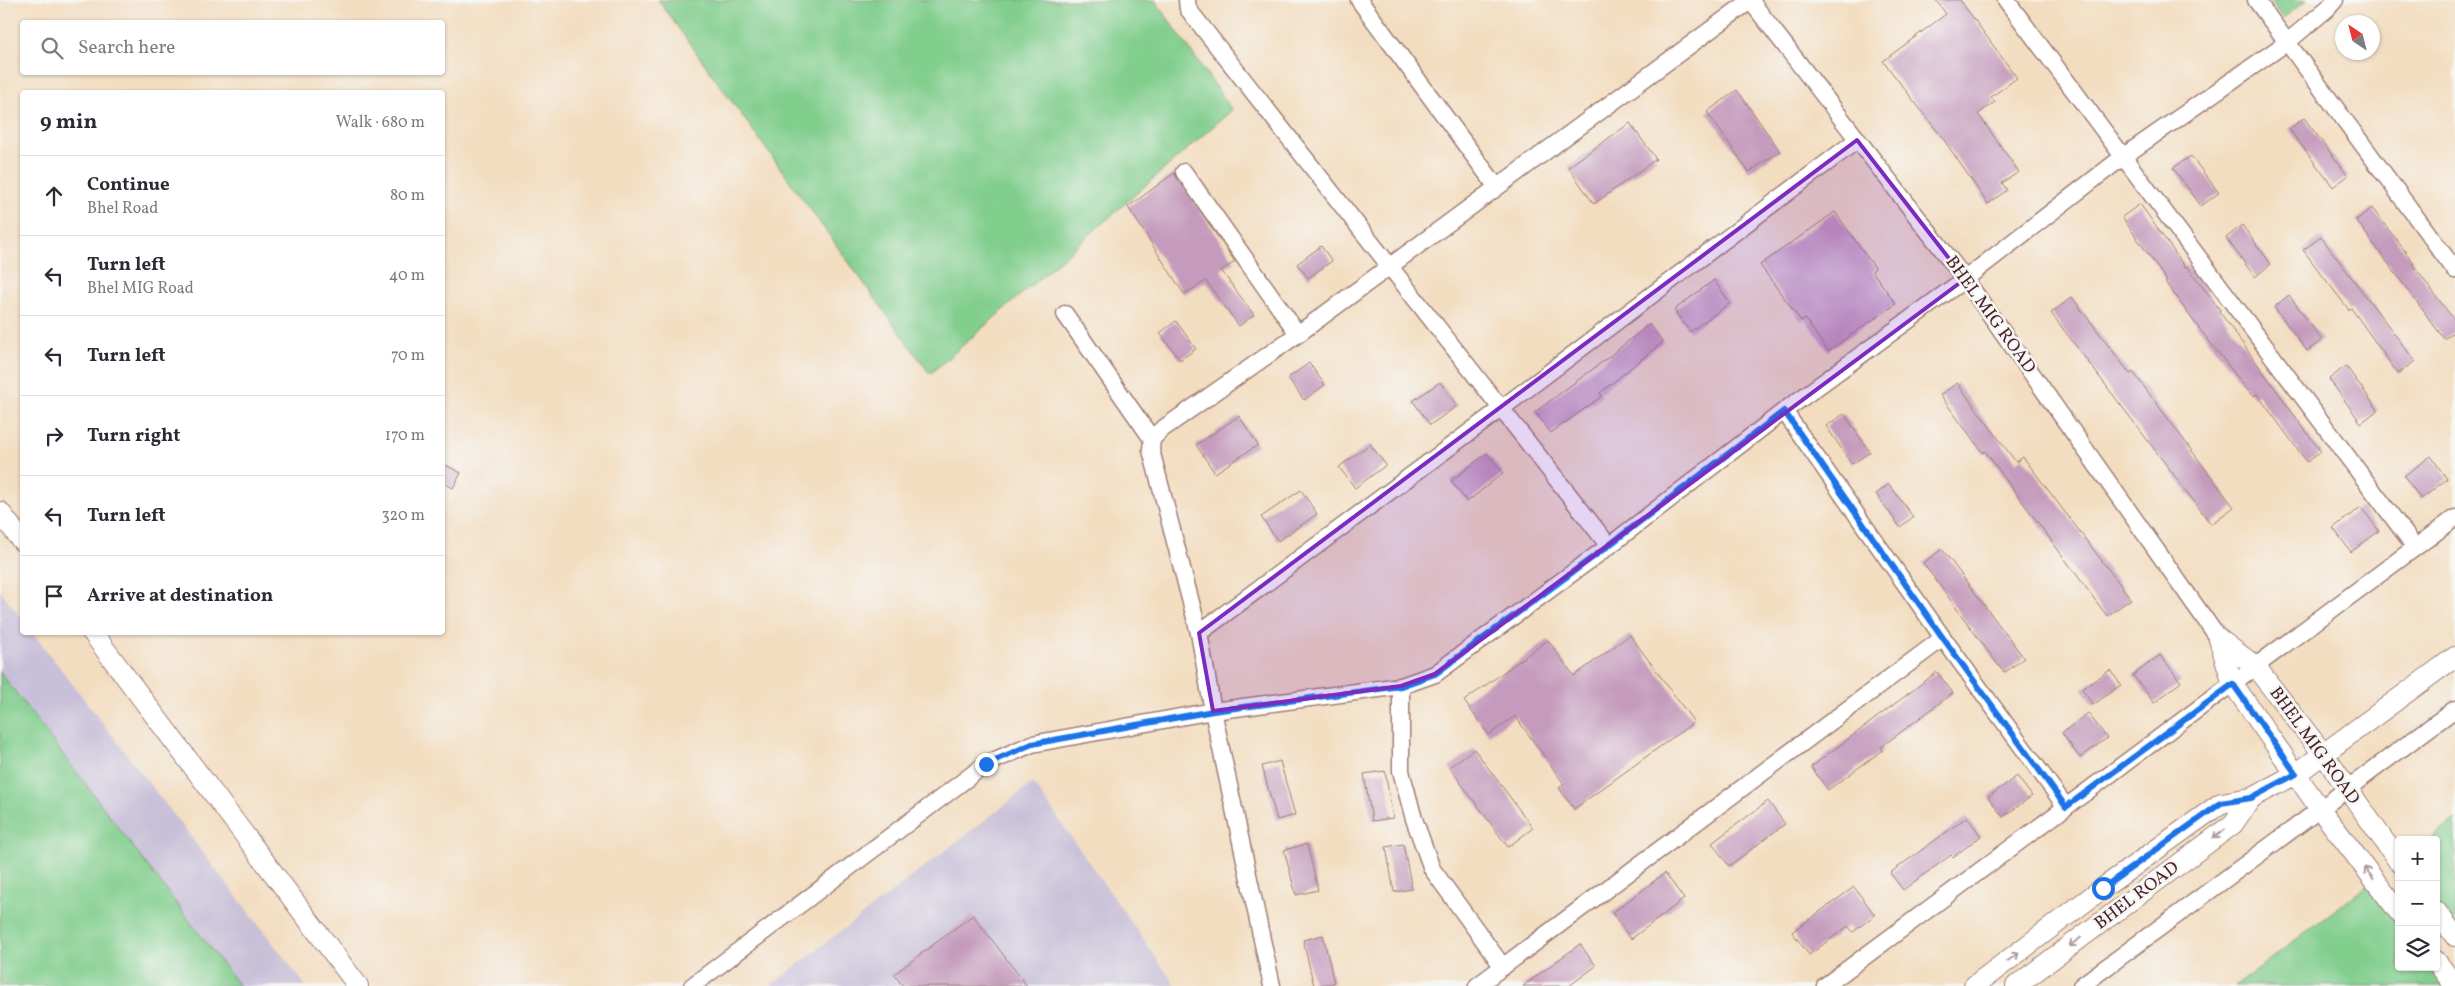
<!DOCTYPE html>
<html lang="en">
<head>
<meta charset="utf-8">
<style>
  :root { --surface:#fff; --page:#f2f2f3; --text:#2b2b33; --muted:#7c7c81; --line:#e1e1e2 }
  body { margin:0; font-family:Vollkorn,serif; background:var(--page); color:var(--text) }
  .controls { position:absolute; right:15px; bottom:15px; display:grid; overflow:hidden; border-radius:5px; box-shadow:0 1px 4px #0004 }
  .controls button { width:45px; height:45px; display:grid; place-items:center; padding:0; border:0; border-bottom:1px solid var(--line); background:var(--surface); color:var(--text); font:25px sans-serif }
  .compass { position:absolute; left:2335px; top:15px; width:45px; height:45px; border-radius:50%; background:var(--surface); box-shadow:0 1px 4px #0004; rotate:325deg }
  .stop { position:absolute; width:15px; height:15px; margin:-11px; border:4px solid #1a73e8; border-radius:50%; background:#fff }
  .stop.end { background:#1a73e8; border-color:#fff; box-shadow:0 1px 5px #0008 }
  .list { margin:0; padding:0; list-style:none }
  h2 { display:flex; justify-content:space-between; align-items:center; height:65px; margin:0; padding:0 20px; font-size:21px }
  h2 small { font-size:16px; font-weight:400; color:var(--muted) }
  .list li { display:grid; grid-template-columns:32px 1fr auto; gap:15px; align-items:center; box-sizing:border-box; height:80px; padding:0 20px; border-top:1px solid var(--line) }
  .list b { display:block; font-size:19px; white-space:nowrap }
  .list p { margin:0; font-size:16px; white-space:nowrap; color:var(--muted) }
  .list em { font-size:16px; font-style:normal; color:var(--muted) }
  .icon { flex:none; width:28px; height:28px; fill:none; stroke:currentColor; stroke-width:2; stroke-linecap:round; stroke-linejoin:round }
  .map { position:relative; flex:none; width:2455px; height:986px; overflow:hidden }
  .search { position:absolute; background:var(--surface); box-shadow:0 1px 4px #0004; left:20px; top:20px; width:425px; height:55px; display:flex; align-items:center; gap:12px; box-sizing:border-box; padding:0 18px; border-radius:5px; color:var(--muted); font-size:19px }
  .panel { position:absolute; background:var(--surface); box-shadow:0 1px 4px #0004; left:20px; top:90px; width:425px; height:545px; border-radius:5px }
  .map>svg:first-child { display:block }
  .industrial { fill:#c8bfd8 }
  .green { fill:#81ce8d; stroke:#66765c }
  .building { fill:#c59bbd }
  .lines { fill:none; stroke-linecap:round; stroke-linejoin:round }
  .minor-casing { stroke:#9e7e76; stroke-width:19 }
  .tertiary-casing { stroke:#9e7e76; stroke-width:22 }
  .minor { stroke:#fff; stroke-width:16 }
  .tertiary { stroke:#fff; stroke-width:20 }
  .oneway { stroke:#ae9aa0 }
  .route { stroke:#1a73e8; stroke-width:6 }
  .marked { fill:#7b2cbf; fill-opacity:0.2; stroke:#7b2cbf; stroke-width:4; stroke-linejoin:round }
  .labels { text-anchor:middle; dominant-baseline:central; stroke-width:5; stroke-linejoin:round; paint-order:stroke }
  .street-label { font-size:18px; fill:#4a1f2b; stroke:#f6f6f2 }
</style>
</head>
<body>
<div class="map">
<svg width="2455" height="986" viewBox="0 0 2455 986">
  <rect width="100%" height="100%" fill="#f6f6f2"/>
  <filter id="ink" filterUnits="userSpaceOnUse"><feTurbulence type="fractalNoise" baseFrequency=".02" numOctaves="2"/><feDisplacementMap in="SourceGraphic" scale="10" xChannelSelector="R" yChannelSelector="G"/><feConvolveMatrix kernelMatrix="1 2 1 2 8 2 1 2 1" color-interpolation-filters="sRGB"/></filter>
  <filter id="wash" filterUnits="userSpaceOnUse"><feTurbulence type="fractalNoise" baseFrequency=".0096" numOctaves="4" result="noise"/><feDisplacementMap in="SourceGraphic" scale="20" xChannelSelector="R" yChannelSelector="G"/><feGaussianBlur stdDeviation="1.12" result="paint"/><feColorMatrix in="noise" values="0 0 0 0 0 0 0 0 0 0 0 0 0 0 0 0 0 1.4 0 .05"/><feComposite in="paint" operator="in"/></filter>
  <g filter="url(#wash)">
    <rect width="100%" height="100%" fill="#f3ddc0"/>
    <g class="industrial">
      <polygon points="0,590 22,619 22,632 33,633 306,986 0,986"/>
      <polygon points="1033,783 1176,986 770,986"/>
    </g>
    <g class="green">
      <polygon points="658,0 1155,0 1232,110 930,374"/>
      <polygon points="2271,0 2307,0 2283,18"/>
      <polygon points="0,672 239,986 0,986"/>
      <polygon points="2455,820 2455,936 2436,911 2436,840 2430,840"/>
      <polygon points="2369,884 2399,924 2399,967 2431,967 2445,986 2235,986"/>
    </g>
    <g id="blocks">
      <g class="building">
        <polygon points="1936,0 1960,0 2017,78 1991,97 1995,102 1978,114 2019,172 2002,183 2007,190 1988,204 1944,140 1883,61 1946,14"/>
        <polygon points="1737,90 1780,151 1749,172 1707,112"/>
        <polygon points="2304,118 2348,176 2333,187 2289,129"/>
        <polygon points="1630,123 1656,159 1594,204 1568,167"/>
        <polygon points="2191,156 2219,193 2201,206 2173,168"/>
        <polygon points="1174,173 1235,262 1221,270 1254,315 1239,326 1206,281 1184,294 1128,207"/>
        <polygon points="2140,204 2185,267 2187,266 2220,310 2219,311 2321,452 2307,462 2257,394 2253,397 2198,327 2165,282 2167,281 2122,217"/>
        <polygon points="2372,208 2414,263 2412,264 2455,321 2455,331 2444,339 2356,220"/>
        <polygon points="1835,212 1875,268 1872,271 1896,304 1828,351 1805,319 1801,321 1760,265"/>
        <polygon points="2242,225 2271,264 2255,277 2226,238"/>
        <polygon points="2321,237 2415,361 2398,374 2351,308 2349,310 2303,250"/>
        <polygon points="1321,246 1332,261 1308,278 1297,264"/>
        <polygon points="1714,280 1730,303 1690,332 1674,310"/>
        <polygon points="2289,295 2322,340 2307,351 2274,307"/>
        <polygon points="2072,297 2130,374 2133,372 2234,507 2211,524 2051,313"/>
        <polygon points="1176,321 1196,349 1180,360 1160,333"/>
        <polygon points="1649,324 1663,342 1600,393 1602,396 1551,433 1535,412 1605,360"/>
        <polygon points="1309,363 1325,385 1304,400 1288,378"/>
        <polygon points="2346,366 2378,410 2361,423 2329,379"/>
        <polygon points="1440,382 1457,406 1430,425 1413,401"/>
        <polygon points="1957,383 2016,462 2023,457 2131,599 2107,616 1985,451 1983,453 1940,395"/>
        <polygon points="1844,414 1870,452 1852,464 1826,426"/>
        <polygon points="1239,416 1258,445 1215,473 1196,445"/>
        <polygon points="1370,444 1386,465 1355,488 1339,467"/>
        <polygon points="1487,453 1503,473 1467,502 1451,481"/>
        <polygon points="2431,456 2447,479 2421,499 2404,476"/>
        <polygon points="442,463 461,473 453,488 442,482"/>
        <polygon points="1889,484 1913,517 1900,527 1876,494"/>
        <polygon points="1301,490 1317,514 1278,541 1261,517"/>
        <polygon points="2361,507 2379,531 2351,552 2333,528"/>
        <polygon points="1942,549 2024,658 2004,673 1923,563"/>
        <polygon points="1630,635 1694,722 1574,809 1559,788 1564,784 1515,716 1489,735 1464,701 1548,640 1574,676"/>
        <polygon points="2160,655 2181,682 2154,703 2133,675"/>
        <polygon points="2110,670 2121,685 2093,705 2082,689"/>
        <polygon points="1937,672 1953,693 1881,747 1883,750 1828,790 1811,767"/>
        <polygon points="2088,713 2107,738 2080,758 2062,733"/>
        <polygon points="1474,749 1533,828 1508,847 1449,767"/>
        <polygon points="1280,761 1295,815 1277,820 1262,766"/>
        <polygon points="1385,771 1393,818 1372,821 1364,774"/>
        <polygon points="2017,776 2032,796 2003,817 1988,797"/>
        <polygon points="1768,801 1785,824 1729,866 1712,843"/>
        <polygon points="1967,817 1981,836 1953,857 1951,855 1903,890 1890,873"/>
        <polygon points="1307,844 1318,890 1296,895 1284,850"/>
        <polygon points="1403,844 1412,889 1394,892 1386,847"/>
        <polygon points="1665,873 1684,899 1631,939 1612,913"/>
        <polygon points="1854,887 1875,915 1853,932 1848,926 1809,955 1792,932"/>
        <polygon points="973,915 1027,986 903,986 894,974"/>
        <polygon points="1323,935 1334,983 1314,986 1303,940"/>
        <polygon points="1580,944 1596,966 1569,986 1523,986"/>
      </g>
    </g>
  </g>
  <g filter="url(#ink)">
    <use href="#blocks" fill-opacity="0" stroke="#9e7e76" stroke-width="1"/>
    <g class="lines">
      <defs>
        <g id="minor">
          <polyline points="1187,0 1188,9 1609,546"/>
          <polyline points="1359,0 1496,186"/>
          <polyline points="1750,0 1965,279 2219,639"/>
          <polyline points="2006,0 2415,547"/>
          <polyline points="2256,0 2455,270"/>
          <polyline points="1184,172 1298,334"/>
          <polyline points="1065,314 1152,439"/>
          <polyline points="1784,411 1943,638 2066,807"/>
          <polyline points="1199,633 1502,408 1857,140"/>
          <polyline points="1401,686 1401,771 1414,819 1432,869 1503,967"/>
          <polyline points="692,986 986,764 1032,744 1213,711 1401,686 1435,674 1609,546 1784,411 1965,279 2124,156 2286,43 2328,8 2335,0"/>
          <polyline points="1272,986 1213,711 1199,633 1151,450 1152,439 1161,430 1298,334 1751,0"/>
          <polyline points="1477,986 1943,638"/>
          <polyline points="1825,986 2455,518"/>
          <polyline points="2081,986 2455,709"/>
        </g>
        <g id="tertiary">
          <polyline points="0,512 22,541"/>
          <polyline points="92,632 358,986"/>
          <polyline points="2219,639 2233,684 2320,809 2399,912"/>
          <polyline points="2219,639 2255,666 2324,755 2399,862"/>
          <polyline points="2436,911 2455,936"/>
          <polyline points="2436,961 2455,986"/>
          <polyline points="1974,986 2103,888 2221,803 2251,798 2296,774 2455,657"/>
          <polyline points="2016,986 2233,824 2251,798"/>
        </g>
      </defs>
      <use href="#minor" class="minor-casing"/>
      <use href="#tertiary" class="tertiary-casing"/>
      <use href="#minor" class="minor"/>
      <use href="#tertiary" class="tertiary"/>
    </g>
    <defs><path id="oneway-shaft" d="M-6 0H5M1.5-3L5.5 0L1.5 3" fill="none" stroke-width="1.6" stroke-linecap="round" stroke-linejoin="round" transform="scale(1.25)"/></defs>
    <g class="oneway">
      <use href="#oneway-shaft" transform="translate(2219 834) rotate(143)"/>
      <use href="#oneway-shaft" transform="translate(2369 873) rotate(-127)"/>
      <use href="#oneway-shaft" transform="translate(2075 942) rotate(143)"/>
      <use href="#oneway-shaft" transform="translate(2013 957) rotate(-37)"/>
    </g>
  </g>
  <g class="lines" filter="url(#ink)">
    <polyline class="route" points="986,764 1032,744 1213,711 1401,686 1435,674 1608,546 1784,411 1943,638 2066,807 2233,684 2296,774 2251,798 2221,803 2103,888"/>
  </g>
  <path class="marked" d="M1857,140L1965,279L1435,674L1401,686L1213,711L1199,633Z"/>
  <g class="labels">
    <g class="street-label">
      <text transform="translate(1990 315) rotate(54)">BHEL MIG ROAD</text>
      <text transform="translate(2314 746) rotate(54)">BHEL MIG ROAD</text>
      <text transform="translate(2137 896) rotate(-37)">BHEL ROAD</text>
    </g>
  </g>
</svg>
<div class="controls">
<button>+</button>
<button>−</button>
<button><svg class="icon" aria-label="layers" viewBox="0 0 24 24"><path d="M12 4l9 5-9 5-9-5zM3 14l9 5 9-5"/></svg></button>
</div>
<svg class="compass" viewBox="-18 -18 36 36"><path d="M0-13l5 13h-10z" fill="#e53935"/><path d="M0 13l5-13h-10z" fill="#7c7c81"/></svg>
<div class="stop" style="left:2103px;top:888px"></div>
<div class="stop end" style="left:986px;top:764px"></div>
<div class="search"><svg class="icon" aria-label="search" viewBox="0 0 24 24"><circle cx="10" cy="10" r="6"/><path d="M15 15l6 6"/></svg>Search here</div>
<section class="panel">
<h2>9 min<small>Walk · 680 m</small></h2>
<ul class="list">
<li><svg class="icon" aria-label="ahead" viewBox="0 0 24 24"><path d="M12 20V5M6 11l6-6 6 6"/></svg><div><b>Continue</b><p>Bhel Road</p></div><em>80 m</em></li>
<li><svg class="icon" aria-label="left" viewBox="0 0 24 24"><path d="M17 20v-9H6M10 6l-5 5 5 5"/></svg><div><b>Turn left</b><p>Bhel MIG Road</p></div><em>40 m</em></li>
<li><svg class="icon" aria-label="left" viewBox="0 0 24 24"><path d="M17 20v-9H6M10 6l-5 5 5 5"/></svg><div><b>Turn left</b></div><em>70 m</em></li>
<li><svg class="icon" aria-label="right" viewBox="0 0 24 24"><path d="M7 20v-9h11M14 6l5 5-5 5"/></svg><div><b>Turn right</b></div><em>170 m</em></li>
<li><svg class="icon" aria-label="left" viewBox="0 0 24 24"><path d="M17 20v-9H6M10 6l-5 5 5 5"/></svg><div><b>Turn left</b></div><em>320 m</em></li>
<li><svg class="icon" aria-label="arrive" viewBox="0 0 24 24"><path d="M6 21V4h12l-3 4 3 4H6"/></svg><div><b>Arrive at destination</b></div></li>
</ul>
</section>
</div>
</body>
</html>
